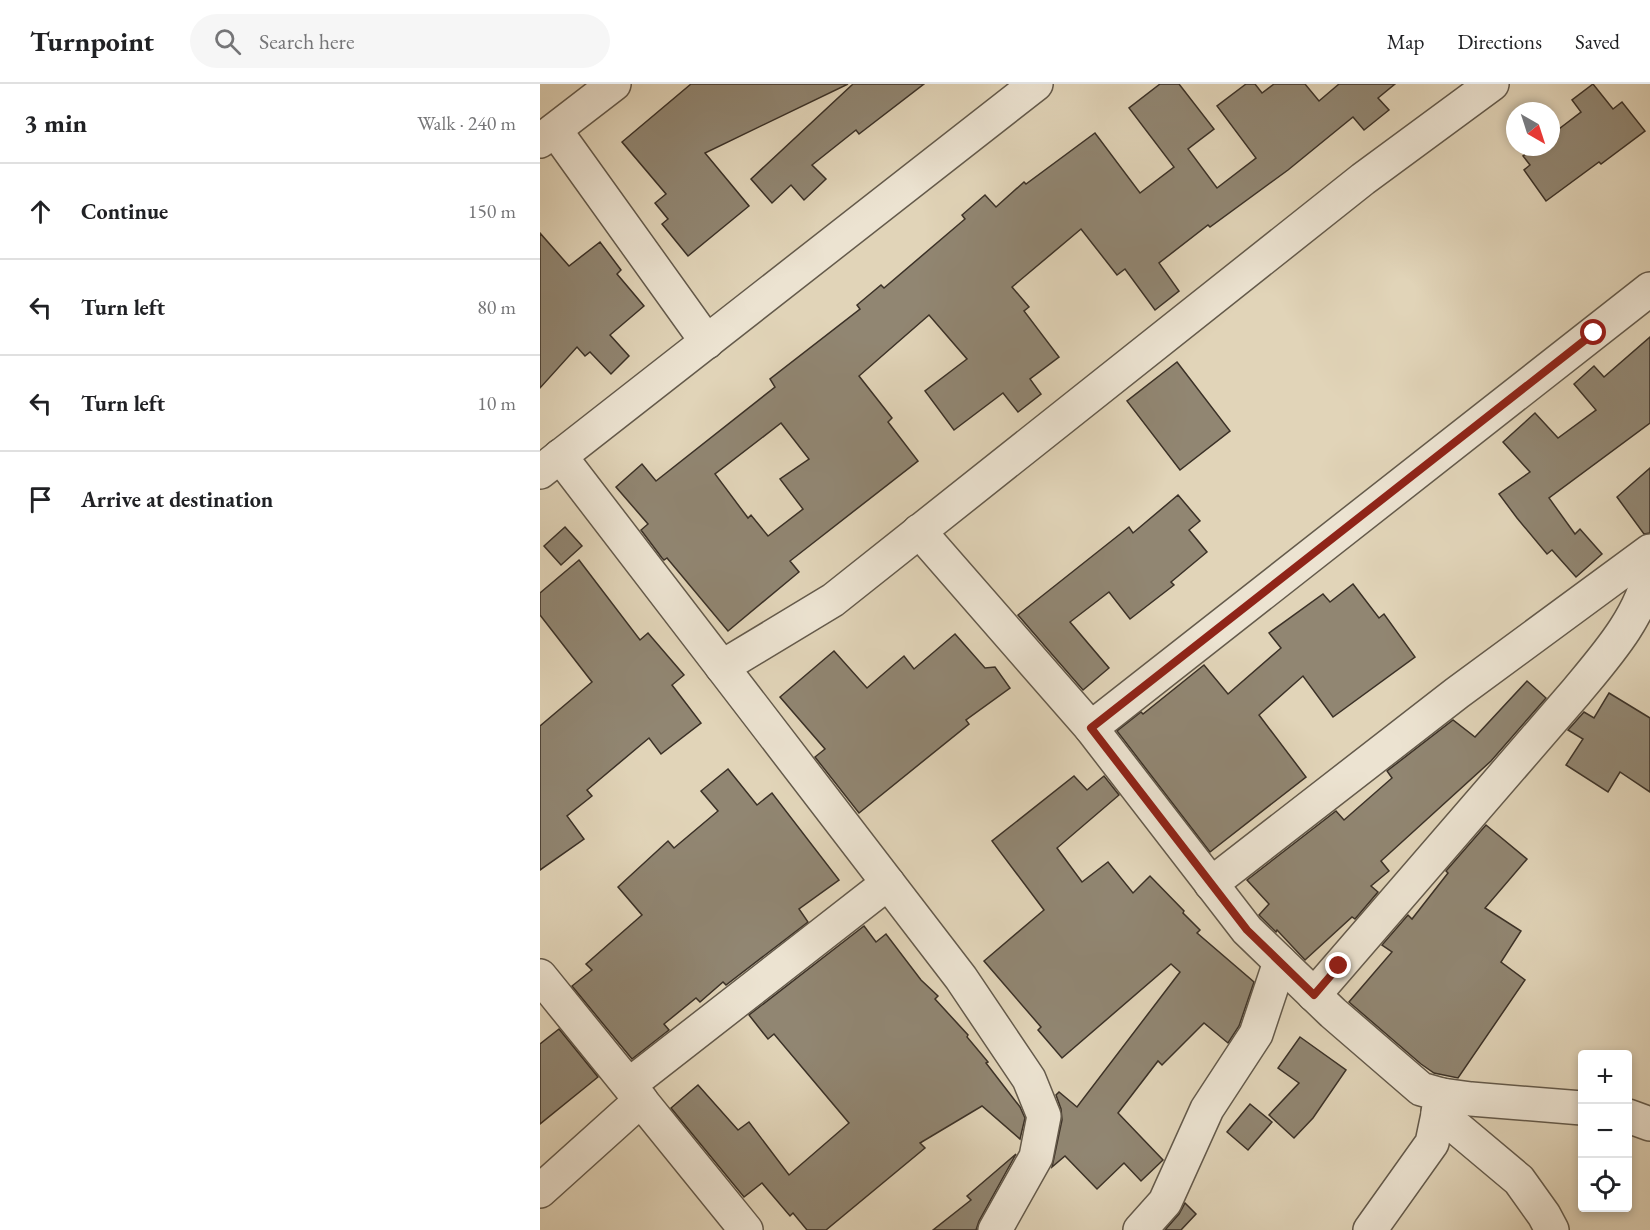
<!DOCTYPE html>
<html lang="en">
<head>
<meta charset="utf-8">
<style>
  :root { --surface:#fff; --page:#f6f6f6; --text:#202124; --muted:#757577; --line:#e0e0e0 }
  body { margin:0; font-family:"EB Garamond",serif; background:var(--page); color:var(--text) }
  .controls { position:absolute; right:18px; bottom:18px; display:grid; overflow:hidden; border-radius:6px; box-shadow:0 3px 9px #0003 }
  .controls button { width:54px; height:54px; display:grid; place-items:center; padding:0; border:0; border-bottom:2px solid var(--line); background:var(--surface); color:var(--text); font:30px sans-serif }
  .compass { position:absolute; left:966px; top:18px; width:54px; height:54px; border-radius:50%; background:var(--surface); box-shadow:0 3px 9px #0003; rotate:141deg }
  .stop { position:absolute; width:18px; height:18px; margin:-14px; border:4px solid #8f2418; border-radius:50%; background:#fff }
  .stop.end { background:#8f2418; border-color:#fff; box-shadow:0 2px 6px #0008 }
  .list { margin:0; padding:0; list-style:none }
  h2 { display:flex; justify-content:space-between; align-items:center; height:78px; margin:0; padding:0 24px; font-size:26px }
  h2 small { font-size:20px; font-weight:400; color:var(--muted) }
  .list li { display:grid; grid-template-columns:39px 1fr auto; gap:18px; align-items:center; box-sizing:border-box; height:96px; padding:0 24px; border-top:2px solid var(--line) }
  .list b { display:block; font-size:22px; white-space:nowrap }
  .list em { font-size:20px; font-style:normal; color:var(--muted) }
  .icon { flex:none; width:33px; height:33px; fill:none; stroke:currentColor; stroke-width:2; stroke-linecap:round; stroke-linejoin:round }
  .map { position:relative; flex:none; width:1110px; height:1146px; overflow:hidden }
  header { display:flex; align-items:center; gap:36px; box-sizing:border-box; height:84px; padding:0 30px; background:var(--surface); border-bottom:2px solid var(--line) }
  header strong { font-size:28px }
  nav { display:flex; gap:33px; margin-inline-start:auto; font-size:21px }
  .search { width:420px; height:54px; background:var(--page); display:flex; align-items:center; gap:15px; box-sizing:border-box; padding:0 21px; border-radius:33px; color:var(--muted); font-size:22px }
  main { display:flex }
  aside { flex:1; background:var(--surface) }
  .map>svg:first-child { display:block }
  .building { fill:#918672; stroke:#3b3127; stroke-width:1.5; fill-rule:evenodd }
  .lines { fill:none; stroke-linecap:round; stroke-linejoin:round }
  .minor-casing { stroke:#645a4b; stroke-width:36 }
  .minor { stroke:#ece3d1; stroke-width:33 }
  .route { stroke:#8f2418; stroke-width:8 }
</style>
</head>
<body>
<header>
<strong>Turnpoint</strong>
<div class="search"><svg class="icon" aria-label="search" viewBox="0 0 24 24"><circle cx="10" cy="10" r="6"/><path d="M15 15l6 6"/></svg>Search here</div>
<nav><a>Map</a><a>Directions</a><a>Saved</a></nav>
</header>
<main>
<aside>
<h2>3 min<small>Walk · 240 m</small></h2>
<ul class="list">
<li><svg class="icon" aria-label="ahead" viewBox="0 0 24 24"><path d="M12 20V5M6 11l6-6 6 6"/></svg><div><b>Continue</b></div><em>150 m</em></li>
<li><svg class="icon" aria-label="left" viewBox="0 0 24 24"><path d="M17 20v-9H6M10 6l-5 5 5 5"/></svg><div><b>Turn left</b></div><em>80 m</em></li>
<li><svg class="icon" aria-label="left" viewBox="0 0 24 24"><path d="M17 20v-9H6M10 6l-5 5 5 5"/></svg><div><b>Turn left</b></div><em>10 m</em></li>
<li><svg class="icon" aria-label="arrive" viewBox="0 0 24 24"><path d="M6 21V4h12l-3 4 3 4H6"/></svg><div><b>Arrive at destination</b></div></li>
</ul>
</aside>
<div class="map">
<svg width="1110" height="1146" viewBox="0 0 1110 1146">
  <rect width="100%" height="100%" fill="#e1d4b8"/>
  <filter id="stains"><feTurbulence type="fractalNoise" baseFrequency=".00333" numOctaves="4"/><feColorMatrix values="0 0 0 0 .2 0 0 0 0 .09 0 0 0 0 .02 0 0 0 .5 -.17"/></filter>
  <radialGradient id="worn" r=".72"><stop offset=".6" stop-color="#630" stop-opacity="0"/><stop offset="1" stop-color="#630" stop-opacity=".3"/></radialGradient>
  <g class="building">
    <polygon points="151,0 308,0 165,69 209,122 148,172 122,140 128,135 115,119 126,110 82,58"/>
    <polygon points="313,0 384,0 319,50 316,46 272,81 286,95 264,116 251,101 232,119 211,95"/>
    <path d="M620,0H639L674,45L648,65L677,104L716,74L677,22L706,0H715L722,9L734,0H765L779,17L799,0H855L838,14L849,26L824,46L813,33L748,86L670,143L668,141L619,179L639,207L615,226L585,185L577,191L541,145L472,203L489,223L484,227L519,273L490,295L501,310L478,328L463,309L414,346L385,307L427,275L389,231L319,292L352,334L348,338L378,377L250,477L259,488L188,547L127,474L124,476L122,474L101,446L108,440L76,403L102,380L116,397L235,303L230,295L320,225L317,221L341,201L344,204L425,135L422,131L445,111L456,123L484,98L486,100L555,49L600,109L634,83L589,24ZM241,339L269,375L240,395L263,425L228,452L211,431L208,434L175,390Z"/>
    <polygon points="1053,0 1073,25 1082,18 1105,47 1061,80 1059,78 1006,117 984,86 990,81 983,72 995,63 1011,63 1011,51 1041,28 1032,16"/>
    <polygon points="0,149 29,182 60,158 81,186 77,190 104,222 70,251 89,272 71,290 50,268 45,272 37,263 0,304"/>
    <polygon points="1110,253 1110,339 1009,414 1035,450 1040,445 1062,470 1036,493 1012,466 1007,470 977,434 959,410 990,388 963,358 995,329 1018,354 1056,326 1034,300 1054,282 1064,293"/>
    <polygon points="637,278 690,347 640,386 587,317"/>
    <polygon points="1110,384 1110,449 1104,450 1077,413"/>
    <polygon points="638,411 660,437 649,446 667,468 631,498 634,501 590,535 569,508 530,538 569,584 543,606 478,531 589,443 593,449"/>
    <polygon points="25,443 42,462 21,481 4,462"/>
    <polygon points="39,476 100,556 108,549 144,591 132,601 161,639 121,670 109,654 47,706 52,712 27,732 44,755 0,786 0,642 52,598 0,531 0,509"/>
    <polygon points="813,500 839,534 844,530 875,573 793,633 763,592 719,631 766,693 670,768 577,647 601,628 603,630 664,581 688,610 741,564 729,549 783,510 790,518"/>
    <polygon points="415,550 445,584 455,583 470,604 426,636 429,640 319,729 275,673 285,665 240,613 294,567 327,604 364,572 374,585"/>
    <polygon points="987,597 1006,614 951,677 841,777 849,787 831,802 838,808 815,835 812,833 765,876 737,846 736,848 719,831 729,820 707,796 796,727 804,736 852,694 847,687 913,636 935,653"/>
    <polygon points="1069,609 1110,634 1110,708 1080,688 1068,708 1026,681 1043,655 1028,646 1044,628 1054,634"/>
    <polygon points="188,685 217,721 232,709 299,796 259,825 268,838 186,901 183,898 160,918 156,914 124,940 129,946 92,975 32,902 52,886 46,880 102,831 78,803 128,757 134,764 178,727 161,707"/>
    <polygon points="534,692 547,706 564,692 579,711 517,764 542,798 568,778 593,809 610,792 644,827 643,829 660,846 657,849 714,898 699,942 688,959 664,939 622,981 618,977 578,1029 623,1076 601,1097 584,1079 557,1105 525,1072 512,1083 522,1036 521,1025 516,1011 519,1008 537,1023 640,888 631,880 522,974 498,946 501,943 444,877 504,826 452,757"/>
    <polygon points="946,741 987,775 945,824 981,847 961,878 985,896 918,994 894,989 881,980 809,918 852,868 842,861 868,831 872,835 908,789 906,787"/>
    <polygon points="324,842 336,858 346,850 381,896 398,912 395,915 428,951 427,953 448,978 446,979 480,1023 485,1034 480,1055 442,1022 380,1059 385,1064 286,1146 267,1146 253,1129 250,1132 222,1099 204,1113 131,1024 158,1001 198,1046 209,1038 249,1091 309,1039 234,950 228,955 209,931"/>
    <polygon points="19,945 58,993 0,1040 0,960"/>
    <polygon points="760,953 806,986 773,1034 754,1054 729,1031 759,999 738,984"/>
    <polygon points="710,1020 732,1038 708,1066 687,1048"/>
    <polygon points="476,1070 439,1137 436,1146 393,1146 431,1116 427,1112"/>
    <polygon points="645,1119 656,1130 641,1146 625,1146 639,1130"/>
  </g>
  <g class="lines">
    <defs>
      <g id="minor">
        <polyline points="15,46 167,258"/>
        <polyline points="0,57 74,0"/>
        <polyline points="20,372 421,894 489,995 504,1032 496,1073 455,1146"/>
        <polyline points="0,388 496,0"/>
        <polyline points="379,447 551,644 707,846 793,929 881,1005 902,1011 931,1015 1042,1024"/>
        <polyline points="182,583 293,516 823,95 952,0"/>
        <polyline points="551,644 1110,205"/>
        <polyline points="671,800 917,609 1110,467"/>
        <polyline points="0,892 206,1146"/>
        <path d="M774,911L1036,608C1065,573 1103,531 1110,485"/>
        <polyline points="89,1001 348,799"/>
        <polyline points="898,1028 979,1096 1004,1131 1012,1146"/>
        <polyline points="1088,1032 1110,1040"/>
        <polyline points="0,1107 101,1016"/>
        <polyline points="600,1146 625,1118 667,1025 716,950 740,878"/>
        <polyline points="830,1146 892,1059 902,1011"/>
      </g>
    </defs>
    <use href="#minor" class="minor-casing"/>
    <use href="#minor" class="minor"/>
  </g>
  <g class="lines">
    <polyline class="route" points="799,882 774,911 707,846 551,644 1054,249"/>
  </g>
  <rect width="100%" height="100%" filter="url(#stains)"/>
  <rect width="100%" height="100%" fill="url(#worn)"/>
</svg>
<div class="controls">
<button>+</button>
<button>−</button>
<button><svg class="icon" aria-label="locate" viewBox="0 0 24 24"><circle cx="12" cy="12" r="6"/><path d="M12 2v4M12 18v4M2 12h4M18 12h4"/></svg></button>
</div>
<svg class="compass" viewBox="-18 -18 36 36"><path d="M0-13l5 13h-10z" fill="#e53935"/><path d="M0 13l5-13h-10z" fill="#757577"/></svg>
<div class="stop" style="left:1054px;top:249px"></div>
<div class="stop end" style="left:799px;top:882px"></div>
</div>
</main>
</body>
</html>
